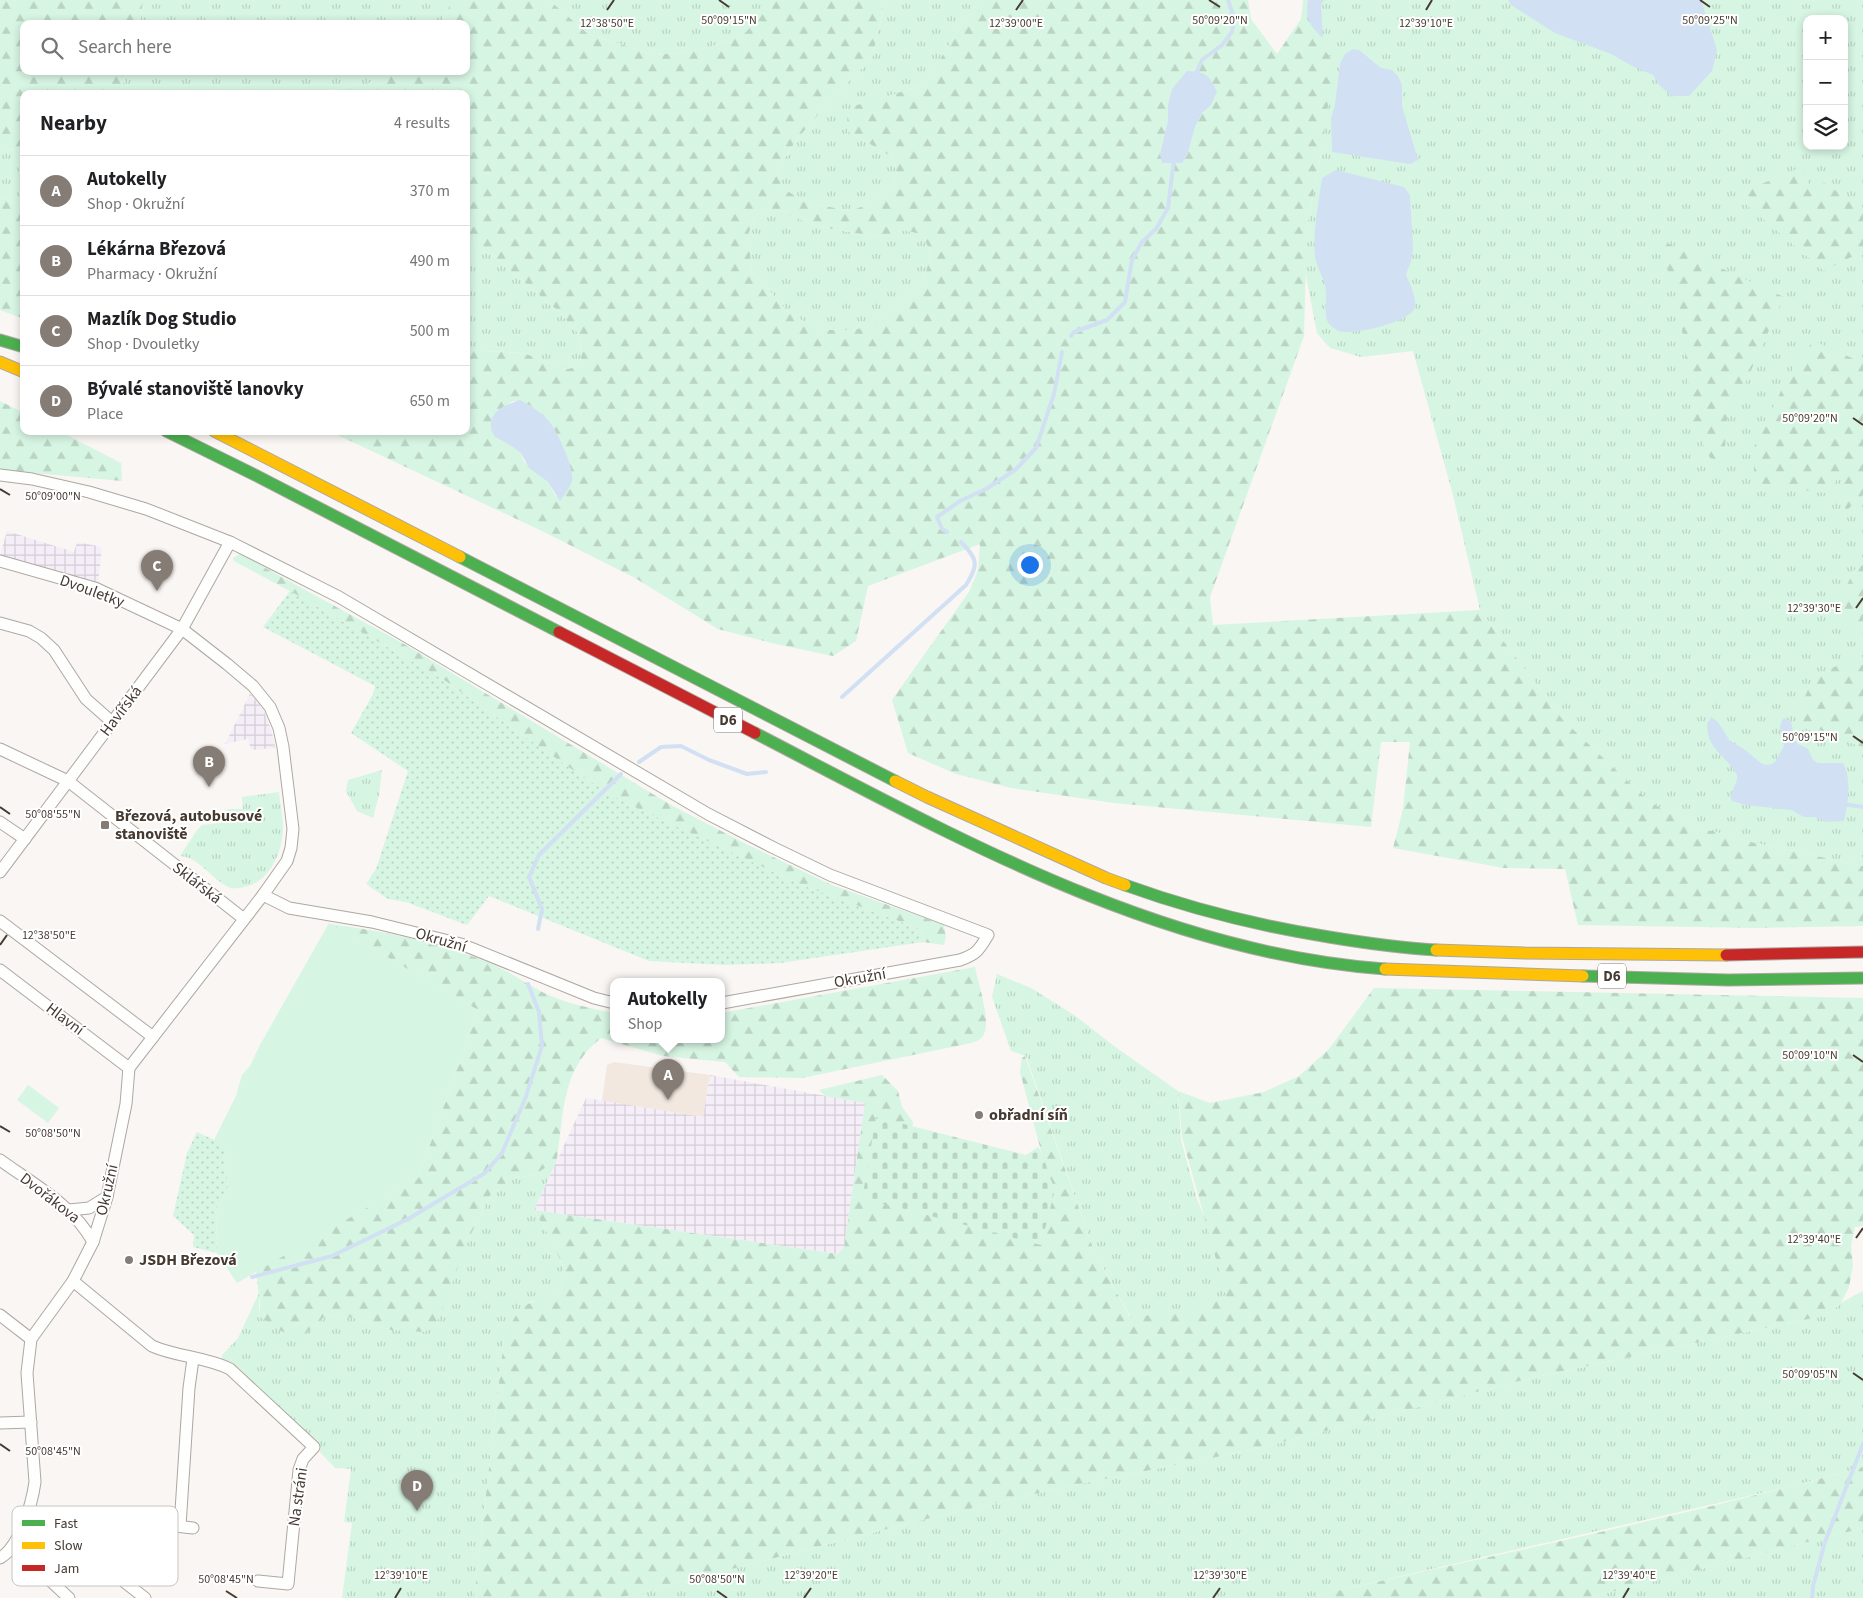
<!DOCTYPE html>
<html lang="en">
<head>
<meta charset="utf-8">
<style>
  :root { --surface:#fff; --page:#f6f6f6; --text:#202124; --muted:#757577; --line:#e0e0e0; --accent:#857c75 }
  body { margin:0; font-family:"Source Sans 3",sans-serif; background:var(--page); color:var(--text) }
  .controls { position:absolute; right:15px; top:15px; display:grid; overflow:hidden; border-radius:10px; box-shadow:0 2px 8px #0003 }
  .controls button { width:45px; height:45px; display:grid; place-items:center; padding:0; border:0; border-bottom:1px solid var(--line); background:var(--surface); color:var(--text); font:25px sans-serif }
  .you { position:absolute; left:1029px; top:564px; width:18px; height:18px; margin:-12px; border:4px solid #fff; border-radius:50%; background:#1a73e8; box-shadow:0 0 0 8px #1a73e833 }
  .badge { display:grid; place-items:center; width:32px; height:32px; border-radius:50%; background:var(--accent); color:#fff; font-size:16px; font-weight:700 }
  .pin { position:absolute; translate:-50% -41px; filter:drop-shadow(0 1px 2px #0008) }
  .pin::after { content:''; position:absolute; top:26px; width:18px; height:15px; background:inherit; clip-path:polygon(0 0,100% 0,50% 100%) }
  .popup { position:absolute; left:610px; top:978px; width:115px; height:65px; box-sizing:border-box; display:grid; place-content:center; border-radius:10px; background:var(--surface); filter:drop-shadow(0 1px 4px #0005); font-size:16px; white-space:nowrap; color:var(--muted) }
  .popup b { font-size:19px; color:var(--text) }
  .popup::after { content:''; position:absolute; left:50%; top:100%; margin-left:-10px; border:10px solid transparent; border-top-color:var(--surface) }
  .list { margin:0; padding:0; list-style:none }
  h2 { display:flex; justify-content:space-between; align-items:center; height:65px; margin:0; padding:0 20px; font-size:21px }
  h2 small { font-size:16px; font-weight:400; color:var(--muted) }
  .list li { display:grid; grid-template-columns:32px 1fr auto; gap:15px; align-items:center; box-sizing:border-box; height:70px; padding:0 20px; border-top:1px solid var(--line) }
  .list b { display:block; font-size:19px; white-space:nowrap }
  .list p { margin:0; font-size:16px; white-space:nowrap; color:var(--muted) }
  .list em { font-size:16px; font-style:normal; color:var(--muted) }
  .icon { flex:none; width:28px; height:28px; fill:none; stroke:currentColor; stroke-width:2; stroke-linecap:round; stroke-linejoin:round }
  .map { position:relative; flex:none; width:1863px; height:1598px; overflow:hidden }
  .search { position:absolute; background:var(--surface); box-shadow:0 2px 8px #0003; left:20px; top:20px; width:450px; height:55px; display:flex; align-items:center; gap:12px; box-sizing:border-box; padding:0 18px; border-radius:10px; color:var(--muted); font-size:19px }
  .panel { position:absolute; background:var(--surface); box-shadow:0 2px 8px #0003; left:20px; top:90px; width:450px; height:345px; border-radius:10px }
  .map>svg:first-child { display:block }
  .built { fill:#f2e8e0 }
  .industrial { fill:url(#industrial-grid) }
  .grass { fill:url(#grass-tufts); fill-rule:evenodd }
  .forest { fill:url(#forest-firs); fill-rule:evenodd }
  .cemetery { fill:url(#cemetery-stones) }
  .garden { fill:url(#garden-dots) }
  .pitch { fill:#d7f5e3 }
  .water { fill:#d2e0f3 }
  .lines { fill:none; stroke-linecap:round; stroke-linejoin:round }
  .stream { stroke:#d2e0f3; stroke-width:4 }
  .street-casing { stroke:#aea7a2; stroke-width:13 }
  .fast-casing { stroke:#aea7a2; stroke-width:13 }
  .slow-casing { stroke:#aea7a2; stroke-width:13 }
  .jam-casing { stroke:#aea7a2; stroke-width:13 }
  .street { stroke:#fefefd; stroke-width:11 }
  .fast { stroke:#4caf50; stroke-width:11 }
  .slow { stroke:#ffc107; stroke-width:11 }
  .jam { stroke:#c62828; stroke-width:11 }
  .ticks { fill:none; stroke:#463a31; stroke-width:2 }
  .poi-dot { fill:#857c75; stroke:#fff; stroke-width:2 }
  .labels { text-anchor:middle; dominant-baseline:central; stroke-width:4; stroke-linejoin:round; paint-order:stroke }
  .shield { fill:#fff; stroke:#7e756f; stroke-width:1 }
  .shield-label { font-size:15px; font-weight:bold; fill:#463a31 }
  .street-label { font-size:16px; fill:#463a31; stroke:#fff }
  .poi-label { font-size:16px; font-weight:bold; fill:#463a31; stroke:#fff; text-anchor:start }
  .key { fill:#fff; stroke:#c8c4c1; stroke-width:1 }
  .key-label { font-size:14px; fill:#463a31 }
  .ticks-label { font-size:12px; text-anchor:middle; fill:#463a31; stroke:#fff; stroke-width:4; stroke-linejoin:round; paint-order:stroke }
</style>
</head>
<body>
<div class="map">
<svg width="1863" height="1598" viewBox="0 0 1863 1598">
  <defs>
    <pattern id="industrial-grid" width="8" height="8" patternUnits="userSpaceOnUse" patternTransform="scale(1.25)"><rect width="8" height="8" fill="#f5eef8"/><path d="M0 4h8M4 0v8" fill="none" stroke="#d3cdd5"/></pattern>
    <pattern id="grass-tufts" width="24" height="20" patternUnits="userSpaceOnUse" patternTransform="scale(1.25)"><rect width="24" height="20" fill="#d7f5e3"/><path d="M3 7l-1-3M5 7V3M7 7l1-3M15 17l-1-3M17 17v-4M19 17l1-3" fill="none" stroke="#bad3c3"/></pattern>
    <pattern id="forest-firs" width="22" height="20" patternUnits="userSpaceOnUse" patternTransform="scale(1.25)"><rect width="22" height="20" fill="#d7f5e3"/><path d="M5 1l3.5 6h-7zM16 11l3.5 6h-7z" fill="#bad3c3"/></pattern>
    <pattern id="cemetery-stones" width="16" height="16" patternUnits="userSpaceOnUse" patternTransform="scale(1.25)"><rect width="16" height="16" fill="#d7f5e3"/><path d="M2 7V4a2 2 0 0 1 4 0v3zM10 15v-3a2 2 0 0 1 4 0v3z" fill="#bad3c3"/></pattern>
    <pattern id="garden-dots" width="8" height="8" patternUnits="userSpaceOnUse" patternTransform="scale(1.25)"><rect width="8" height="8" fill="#d7f5e3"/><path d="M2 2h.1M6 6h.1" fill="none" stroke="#bad3c3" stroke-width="1.8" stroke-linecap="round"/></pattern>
  </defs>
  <rect width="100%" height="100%" fill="#f9f6f3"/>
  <polygon class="built" points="614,1062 710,1075 703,1117 602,1101 607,1065"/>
  <g class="industrial">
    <polygon points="7,531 74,552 77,542 102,547 98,585 0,555"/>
    <polygon points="250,694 263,709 272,732 275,748 251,750 248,739 225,744"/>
    <polygon points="710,1075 865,1103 844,1247 838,1254 534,1210 586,1098 703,1117"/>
  </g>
  <g class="grass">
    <polygon points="143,0 449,0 449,7 441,24 140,24"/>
    <polygon points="549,0 773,0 772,4 746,32 720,44 690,52 655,55 588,34"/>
    <polygon points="882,0 980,0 957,32 924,85 907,90 848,131 892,157 897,173 891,187 867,205 849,211 802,201 785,189 776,172 797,139 836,94 872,58 883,11"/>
    <path d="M1303,0H1863V866L1742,840L1713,831L1702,830L1650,802L1563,720L1480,610L1453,495L1413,351L1361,357L1330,348L1317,333L1305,271L1307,227L1322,148L1314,38L1301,19ZM1807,19H1844V146H1807Z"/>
    <polygon points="128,71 396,71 369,83 308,94 119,94"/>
    <polygon points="0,149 24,150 24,206 0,197"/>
    <polygon points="766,209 781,211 815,226 878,237 905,230 923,235 931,254 924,279 896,308 867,327 851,330 826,330 806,323 787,311 752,271 748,235 754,218"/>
    <polygon points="466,244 492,255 557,310 578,333 582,353 579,366 568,369 523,353 466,350"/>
    <polygon points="382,770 379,795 373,818 357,811 346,791 348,780"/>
    <path d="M279,792C280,804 283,816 283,827C283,849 272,877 251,885C244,887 235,890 228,887C212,879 199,857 180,856L197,830L202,825L228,822L227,809H243L242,797Z"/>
    <polygon points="997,974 1031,988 1074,1015 1118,1049 1178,1091 1181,1140 1197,1199 1221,1258 1226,1296 1219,1337 1135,1325 1094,1251 1026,1056 1011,1051 992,997"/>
    <polygon points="558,1158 534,1210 550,1238 564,1268 561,1290 552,1295 530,1302 504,1339 474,1598 342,1598 352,1523 344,1522 351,1469 335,1468 319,1451 321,1448 238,1367 222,1360 222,1355 238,1338 259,1293 259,1316 306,1334 325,1316 354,1318 391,1330 469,1238 491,1194 515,1178 535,1175"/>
    <polygon points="1863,1291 1863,1467 1788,1487 1306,1598 619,1598 926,1519 1074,1485 1252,1450 1527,1379 1827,1315 1841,1303"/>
    <polygon points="1863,1529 1863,1598 1588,1598 1847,1532"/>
  </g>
  <g class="forest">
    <polygon points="0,0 143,0 140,24 24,24 24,71 128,71 119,94 24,94 24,150 0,149"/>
    <path d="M449,0H549L588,34L655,55L690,52L720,44L746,32L772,4L773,0H882L883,11L872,58L836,94L797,139L776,172L785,189L802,201L849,211L867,205L891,187L897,173L892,157L848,131L847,117L854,106L924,85L957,32L980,0H1248L1251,19L1277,54L1301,19L1333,61L1330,92L1322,148L1307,227L1304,336L1210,597L1213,625L1480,610L1563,720L1650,802L1702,830L1713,831L1742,840L1863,866V926L1755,928L1578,925L1565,869L1504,868L1393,848L1403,809L1410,742H1381L1371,827L1114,803L1011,788L956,774L908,753L892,700L969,592L978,570L980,544L868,586L856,641L833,656L776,644L718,629L635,578L542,531L329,431H466V350L523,353L568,369L579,366L582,353L578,333L557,310L492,255L466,244V94H308L369,83L396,71H466V24H441L449,7ZM1172,89L1217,92L1211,105L1202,113L1195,127L1187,156L1160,154L1168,120V104ZM766,209L781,211L815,226L878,237L905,230L923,235L931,254L924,279L896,308L867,327L851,330H826L806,323L787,311L752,271L748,235L754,218ZM513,401C518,402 524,403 529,405C542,413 563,449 569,463L556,497L548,482L524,462L521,453L508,444L495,437L496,412Z"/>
    <polygon points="1802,167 1813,194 1824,183 1856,204 1863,208 1863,251 1824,271 1735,195"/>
    <polygon points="0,197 24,206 24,319 0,310"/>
    <polygon points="1660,240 1784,297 1743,388 1728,402 1724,462 1710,458 1693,423 1679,303"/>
    <polygon points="1814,341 1863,363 1863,495 1846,511 1841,493 1843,458 1838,478 1827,493 1793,489 1755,488 1753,449 1781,391 1803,353"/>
    <polygon points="0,401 24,413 24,431 59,431 121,463 122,481 0,470"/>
    <polygon points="240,554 404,644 671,805 748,845 832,885 944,925 946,936 944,945 923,942 920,929 799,884 624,802 584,778 441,678 290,591 234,561 233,558"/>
    <polygon points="1863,565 1863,632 1834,613 1854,570"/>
    <path d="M1844,663L1863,665V748L1798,721C1807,688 1809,676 1844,663Z"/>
    <path d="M330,924C382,931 435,941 485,961C505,969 522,981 542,992C564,1003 589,1008 614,1013V1039H722V1013L975,967C978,982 991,1021 984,1034C981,1040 977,1041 971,1043L802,1078L739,1077L725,1062L663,1056L601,1038C561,1069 564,1113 557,1159L535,1175L515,1178L491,1194L469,1238L438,1320L425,1332L391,1330L354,1318L325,1316L306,1334L283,1332L259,1316L260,1305L256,1271L418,1178L478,1010Z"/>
    <path d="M1374,988L1863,998V1226L1855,1227L1851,1245L1853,1265L1849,1287L1841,1303L1827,1315L1527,1379L1252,1450L1074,1485L926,1519L619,1598H474L504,1339C510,1325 517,1309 532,1302C541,1297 551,1296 561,1290L564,1268L550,1238L534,1210L838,1254L844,1247L865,1103L825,1096L819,1090L882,1075L898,1091L902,1107L913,1122L911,1146L1055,1189L1048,1177L1020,1072L1022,1058L1025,1056L1094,1251L1130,1317L1186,1312L1226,1295L1182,1137L1178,1091L1210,1103L1264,1092L1299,1076L1329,1049Z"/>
    <path d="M1863,1467V1529L1847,1532L1588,1598H1306C1492,1555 1679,1518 1863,1467Z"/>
  </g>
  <path class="cemetery" d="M876,1117L1026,1155L1038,1147C1045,1156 1048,1176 1055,1189L1041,1245L893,1206L862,1200Z"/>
  <g class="garden">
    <polygon points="290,591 441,678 584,778 624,802 799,884 920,929 923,942 780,963 726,965 649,961 489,896 467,925 406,902 388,899 366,884 376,869 408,771 351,733 373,694 375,686 263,627"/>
    <polygon points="197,1132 225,1145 228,1186 225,1196 216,1209 217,1253 193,1247 194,1235 173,1216 187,1153"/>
  </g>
  <g class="pitch">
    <polygon points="329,923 478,1010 418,1178 237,1283 217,1253 216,1209 225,1196 228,1186 225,1146 214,1140 236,1096 242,1075 250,1066 260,1045"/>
    <polygon points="28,1085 59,1108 48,1123 17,1100"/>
  </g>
  <g class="water">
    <path d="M1308,0H1324L1321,5L1323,38C1309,25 1305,19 1308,0Z"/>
    <polygon points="1508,0 1701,0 1717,50 1712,71 1689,96 1672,96 1660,86 1653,75 1632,66 1611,54 1555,33 1511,5"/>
    <polygon points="1353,49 1359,50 1381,68 1392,70 1398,76 1402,85 1402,106 1418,160 1410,164 1332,152 1331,118 1335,105 1340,64 1345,54"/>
    <path d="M1187,71C1207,72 1209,75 1217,92L1211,105L1202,113L1195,127L1187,156L1182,163H1162L1160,154L1168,120V104L1172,89Z"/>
    <path d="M1336,170L1404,187L1410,195L1413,249L1411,262L1406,274C1409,283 1417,297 1415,307C1412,322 1352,336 1339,331C1336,330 1331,326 1329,324C1323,315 1327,303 1326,294C1326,280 1319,273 1316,261C1311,240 1319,200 1322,178Z"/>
    <path d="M520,400C529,405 541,412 548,420C557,430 575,469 572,481C570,488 564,495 560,501L548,482L529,468L521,453L508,444L495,437L491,430V420L496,412L504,406Z"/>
    <path d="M1711,717L1718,722L1730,741L1744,749L1762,764L1769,765L1775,762L1784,746C1782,736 1776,727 1784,718L1791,721L1794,739L1798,744L1808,749L1813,760L1818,763H1843C1852,779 1848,804 1844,821L1827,822L1814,817H1804L1791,810L1746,805L1732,801L1730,796L1737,780V775C1726,755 1707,750 1707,724Z"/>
  </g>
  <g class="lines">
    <g class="stream">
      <polyline points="1195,76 1202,60 1222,45 1232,32 1234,18 1228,0"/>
      <polyline points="1071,336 1074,332 1107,320 1125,302 1132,260 1142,242 1156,229 1168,208 1174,160"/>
      <polyline points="947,532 942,529 937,517 960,501 986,489 1015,470 1036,448 1054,394 1062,352"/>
      <path d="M842,697L966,585C979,565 978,559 961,542"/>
      <polyline points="639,762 661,747 681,746 709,760 747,774 766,772"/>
      <polyline points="1843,804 1863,807"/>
      <polyline points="538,929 542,909 529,877 539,855 621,774"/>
      <polyline points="252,1277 332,1256 408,1219 485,1173 502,1153 525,1099 542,1046 539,1012 528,984"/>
      <polyline points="1812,1598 1813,1586 1825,1542 1863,1444"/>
    </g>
    <defs>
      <g id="street">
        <path d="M0,475L32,479L89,492L146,509L230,542L339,597L708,814L774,848L830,875L988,935C979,950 977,954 960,960L722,1003"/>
        <path d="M0,561L95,588L182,629L227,664L253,686L270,707L279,728L283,747L293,829L291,848L287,861L263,895L129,1068L126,1104L107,1197L93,1242L73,1281L31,1339L27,1373L35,1482C32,1503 20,1547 0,1558"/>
        <polyline points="0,623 29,631 41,638 54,650 86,699 112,722"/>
        <polyline points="0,749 68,781 244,919"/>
        <polyline points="0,822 25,839"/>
        <polyline points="0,872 182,629 230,542"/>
        <polyline points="263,895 289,908 372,922 461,944 594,998 614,1003"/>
        <polyline points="0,921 153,1037"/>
        <polyline points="0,970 129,1068"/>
        <path d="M0,1160C33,1184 73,1205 93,1242"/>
        <polyline points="69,1210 89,1208 107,1197"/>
        <path d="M73,1281L152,1346C177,1357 206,1357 230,1369L314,1447L303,1459L299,1470L288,1584L258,1581"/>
        <polyline points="0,1315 31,1339"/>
        <polyline points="0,1423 31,1422"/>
        <polyline points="28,1512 71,1540 145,1598"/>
        <polyline points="166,1525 193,1528"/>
        <polyline points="180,1526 189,1388 193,1359"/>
        <polyline points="13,1546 69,1598"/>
      </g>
      <g id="fast">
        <polyline points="0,340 24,347"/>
        <polyline points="166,431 257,476 559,632"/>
        <polyline points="460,557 895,781"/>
        <path d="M755,733C952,835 1159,953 1385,969"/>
        <path d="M1125,885C1191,909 1260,926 1329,937C1365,943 1400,948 1436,950"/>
        <polyline points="1583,976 1728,980 1863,978"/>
      </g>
      <g id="slow">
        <polyline points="0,362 24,372"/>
        <polyline points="214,431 460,557"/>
        <polyline points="895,781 927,797 1106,878 1125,885"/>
        <polyline points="1436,950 1524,953 1726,955"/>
        <polyline points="1385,969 1583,976"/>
      </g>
      <g id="jam">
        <polyline points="559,632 755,733"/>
        <polyline points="1726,955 1863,952"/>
      </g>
    </defs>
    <use href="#street" class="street-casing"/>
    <use href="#fast" class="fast-casing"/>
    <use href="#slow" class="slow-casing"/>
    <use href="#jam" class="jam-casing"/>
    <use href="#street" class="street"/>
    <use href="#fast" class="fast"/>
    <use href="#slow" class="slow"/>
    <use href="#jam" class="jam"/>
  </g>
  <path class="ticks" d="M719,0L729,7M1209,0L1220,7M1700,0L1710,7M607,10L614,0M1016,10L1023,0M1426,10L1432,0M1853,418L1863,425M0,489L10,495M1856,608L1863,598M1853,736L1863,743M0,807L10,814M0,945L7,935M1853,1055L1863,1062M0,1126L10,1132M1856,1238L1863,1228M1853,1373L1863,1380M0,1444L10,1451M226,1591L237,1598M717,1591L727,1598M395,1598L401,1588M804,1598L811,1588M1213,1598L1220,1588M1623,1598L1629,1588"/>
  <g class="poi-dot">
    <rect x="100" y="820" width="10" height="10" rx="2.5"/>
    <circle cx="979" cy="1115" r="5"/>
    <circle cx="129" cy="1260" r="5"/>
  </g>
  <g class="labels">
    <g class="shield">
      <rect x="714" y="707.5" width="28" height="25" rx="4"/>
      <rect x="1598" y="963.5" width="28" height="25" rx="4"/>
    </g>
    <g class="shield-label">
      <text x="728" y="720">D6</text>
      <text x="1612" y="976">D6</text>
    </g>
    <g class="street-label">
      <text transform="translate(92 591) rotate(20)">Dvouletky</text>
      <text transform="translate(121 711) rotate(-53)">Havířská</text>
      <text transform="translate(197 883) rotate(38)">Sklářská</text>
      <text transform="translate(441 940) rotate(16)">Okružní</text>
      <text transform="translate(860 978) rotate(-10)">Okružní</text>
      <text transform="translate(65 1019) rotate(37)">Hlavní</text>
      <text transform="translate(107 1190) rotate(-77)">Okružní</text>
      <text transform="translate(50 1198) rotate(38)">Dvořákova</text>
      <text transform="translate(298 1497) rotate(-82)">Na stráni</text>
    </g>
    <g class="poi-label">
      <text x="115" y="816">Březová, autobusové<tspan x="115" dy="18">stanoviště</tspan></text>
      <text x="989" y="1115">obřadní síň</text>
      <text x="139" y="1260">JSDH Březová</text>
    </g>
  </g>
  <rect x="12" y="1506" width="166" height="80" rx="8" class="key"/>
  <rect x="22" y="1520" width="23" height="6" fill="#4caf50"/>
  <rect x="22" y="1542" width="23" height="7" fill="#ffc107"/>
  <rect x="22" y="1565" width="23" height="6" fill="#c62828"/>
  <g class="key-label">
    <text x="54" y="1528">Fast</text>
    <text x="54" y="1550">Slow</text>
    <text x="54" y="1573">Jam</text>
  </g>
  <g class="ticks-label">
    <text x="729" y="24">50°09'15"N</text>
    <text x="1220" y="24">50°09'20"N</text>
    <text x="1710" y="24">50°09'25"N</text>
    <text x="1426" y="27">12°39'10"E</text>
    <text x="607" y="27">12°38'50"E</text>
    <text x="1016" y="27">12°39'00"E</text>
    <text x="1810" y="422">50°09'20"N</text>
    <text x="53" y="500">50°09'00"N</text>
    <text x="1814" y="612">12°39'30"E</text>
    <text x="1810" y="741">50°09'15"N</text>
    <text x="53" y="818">50°08'55"N</text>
    <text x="49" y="939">12°38'50"E</text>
    <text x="1810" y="1059">50°09'10"N</text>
    <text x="53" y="1137">50°08'50"N</text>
    <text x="1814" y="1243">12°39'40"E</text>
    <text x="1810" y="1378">50°09'05"N</text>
    <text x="53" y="1455">50°08'45"N</text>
    <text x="401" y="1579">12°39'10"E</text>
    <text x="811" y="1579">12°39'20"E</text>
    <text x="1220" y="1579">12°39'30"E</text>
    <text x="1629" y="1579">12°39'40"E</text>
    <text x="226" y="1583">50°08'45"N</text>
    <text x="717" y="1583">50°08'50"N</text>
  </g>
</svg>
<div class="controls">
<button>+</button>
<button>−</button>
<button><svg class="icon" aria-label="layers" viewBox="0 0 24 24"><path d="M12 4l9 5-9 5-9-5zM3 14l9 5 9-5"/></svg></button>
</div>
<div class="you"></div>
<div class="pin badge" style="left:668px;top:1100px">A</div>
<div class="popup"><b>Autokelly</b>Shop</div>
<div class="pin badge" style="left:209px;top:787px">B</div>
<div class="pin badge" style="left:157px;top:591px">C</div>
<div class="pin badge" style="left:417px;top:1511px">D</div>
<div class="search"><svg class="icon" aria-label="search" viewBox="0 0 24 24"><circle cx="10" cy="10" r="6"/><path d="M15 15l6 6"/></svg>Search here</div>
<section class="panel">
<h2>Nearby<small>4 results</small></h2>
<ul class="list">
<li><span class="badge">A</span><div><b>Autokelly</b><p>Shop · Okružní</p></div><em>370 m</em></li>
<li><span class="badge">B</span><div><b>Lékárna Březová</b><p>Pharmacy · Okružní</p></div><em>490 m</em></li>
<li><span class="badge">C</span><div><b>Mazlík Dog Studio</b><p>Shop · Dvouletky</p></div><em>500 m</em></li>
<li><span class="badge">D</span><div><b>Bývalé stanoviště lanovky</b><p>Place</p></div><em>650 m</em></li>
</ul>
</section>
</div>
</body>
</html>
